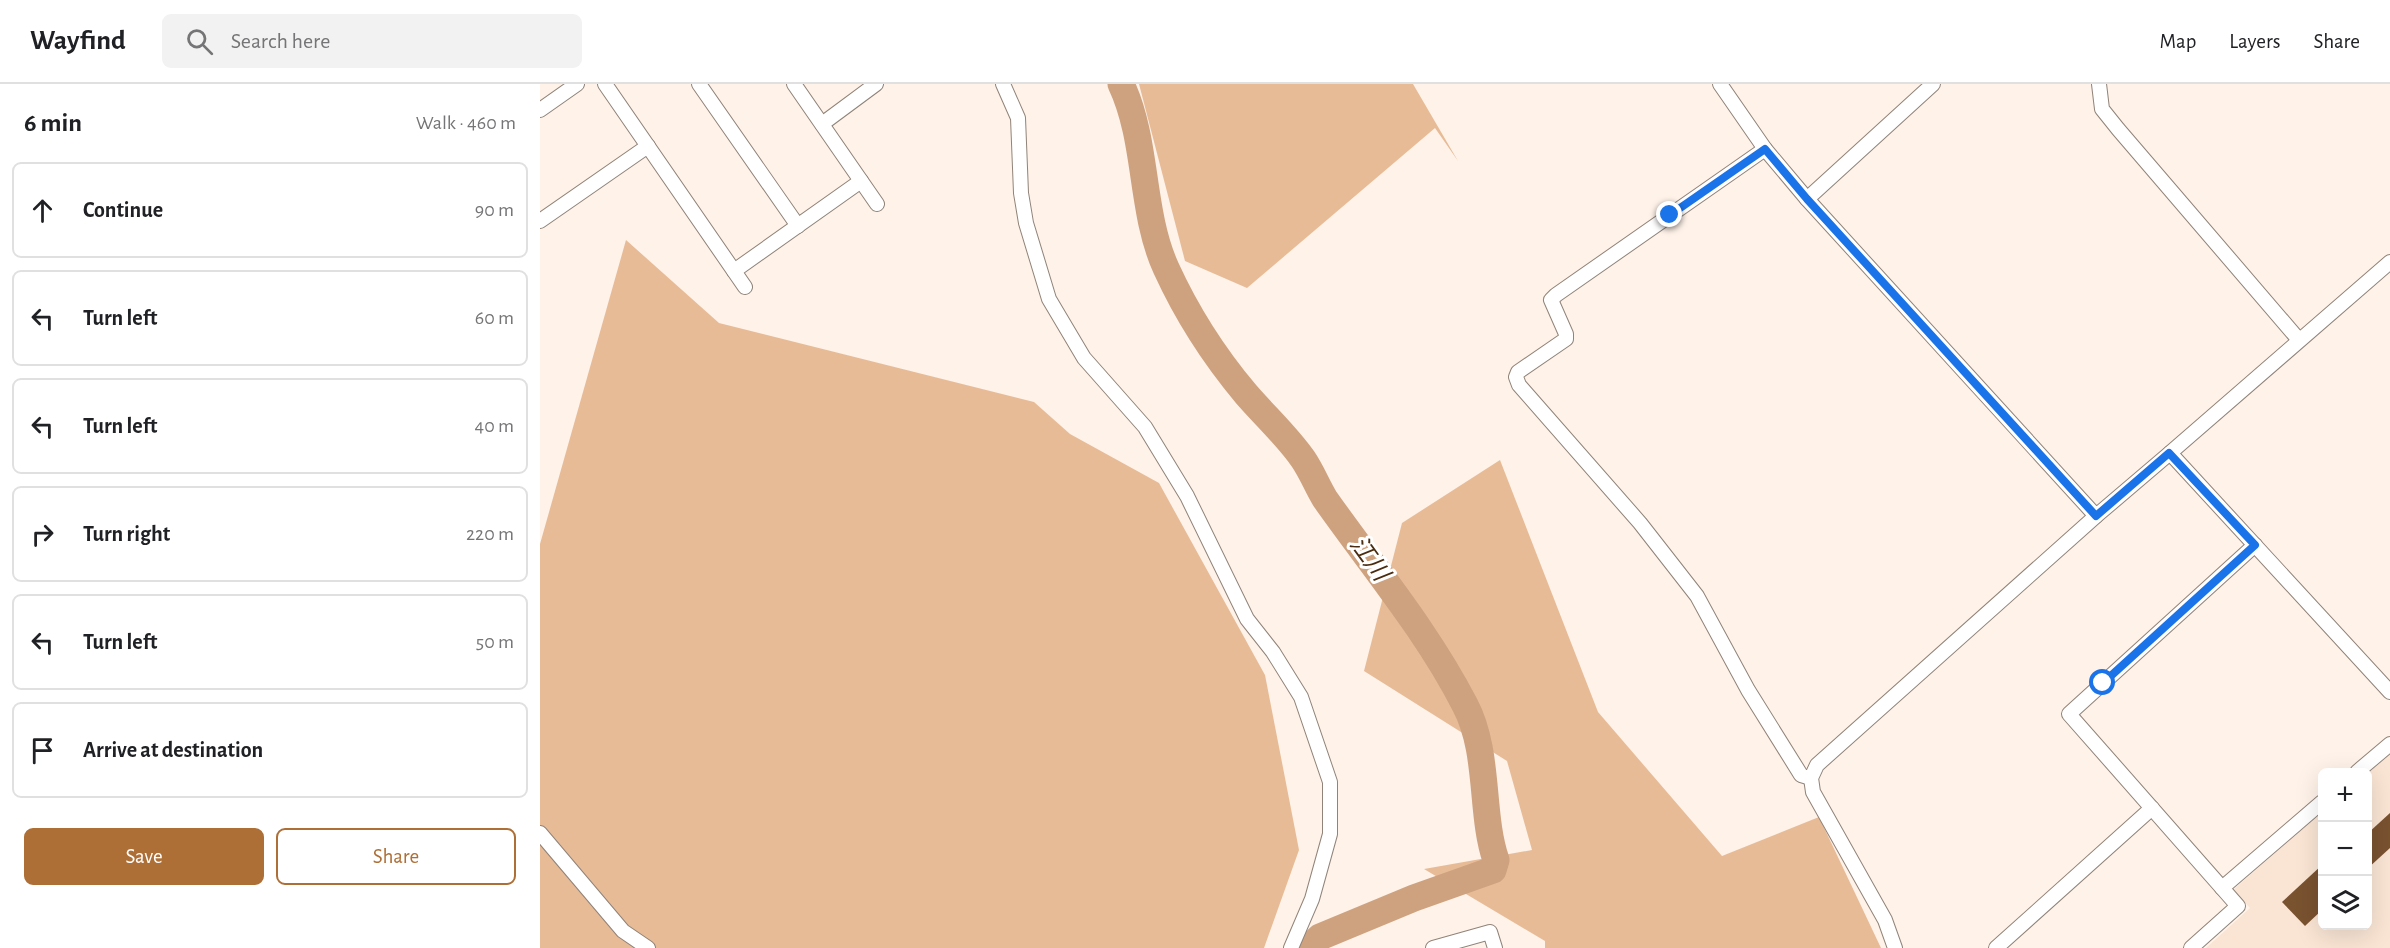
<!DOCTYPE html>
<html lang="en">
<head>
<meta charset="utf-8">
<style>
  :root { --surface:#fff; --page:#f2f2f2; --text:#202124; --muted:#757577; --line:#e0e0e0; --accent:#ae6f36 }
  body { margin:0; font-family:"Alegreya Sans","Noto Sans JP",sans-serif; background:var(--page); color:var(--text) }
  .controls { position:absolute; right:18px; bottom:18px; display:grid; overflow:hidden; border-radius:9px; box-shadow:0 6px 24px #0002 }
  .controls button { width:54px; height:54px; display:grid; place-items:center; padding:0; border:0; border-bottom:2px solid var(--line); background:var(--surface); color:var(--text); font:30px sans-serif }
  .stop { position:absolute; width:18px; height:18px; margin:-14px; border:4px solid #1a73e8; border-radius:50%; background:#fff }
  .stop.end { background:#1a73e8; border-color:#fff; box-shadow:0 2px 6px #0008 }
  .list { margin:0; padding:0; list-style:none }
  h2 { display:flex; justify-content:space-between; align-items:center; height:78px; margin:0; padding:0 24px; font-size:26px }
  h2 small { font-size:20px; font-weight:400; color:var(--muted) }
  .list li { display:grid; grid-template-columns:39px 1fr auto; gap:18px; align-items:center; box-sizing:border-box; height:96px; margin:0 12px 12px; padding:0 12px; border:2px solid var(--line); border-radius:9px }
  .list b { display:block; font-size:22px; white-space:nowrap }
  .list em { font-size:20px; font-style:normal; color:var(--muted) }
  .actions { display:flex; gap:12px; padding:18px 24px }
  .actions a { flex:1; padding:14px 0; border:2px solid var(--accent); border-radius:9px; text-align:center; font-size:21px; color:var(--accent) }
  .actions .main { background:var(--accent); color:#fff }
  .icon { flex:none; width:33px; height:33px; fill:none; stroke:currentColor; stroke-width:2; stroke-linecap:round; stroke-linejoin:round }
  .map { position:relative; flex:none; width:1850px; height:864px; overflow:hidden }
  header { display:flex; align-items:center; gap:36px; box-sizing:border-box; height:84px; padding:0 30px; background:var(--surface); border-bottom:2px solid var(--line) }
  header strong { font-size:28px }
  nav { display:flex; gap:33px; margin-inline-start:auto; font-size:21px }
  .search { width:420px; height:54px; background:var(--page); display:flex; align-items:center; gap:15px; box-sizing:border-box; padding:0 21px; border-radius:9px; color:var(--muted); font-size:22px }
  main { display:flex }
  aside { flex:1; background:var(--surface) }
  .map>svg:first-child { display:block }
  .built { fill:#fae5d4 }
  .forest { fill:#e8bb97 }
  .lines { fill:none; stroke-linecap:round; stroke-linejoin:round }
  .river { stroke:#cea27f; stroke-width:27 }
  .building { fill:#795230 }
  .minor-casing { stroke:#908379; stroke-width:16 }
  .minor { stroke:#fff; stroke-width:14 }
  .route { stroke:#1a73e8; stroke-width:8 }
  .labels { text-anchor:middle; dominant-baseline:central; stroke-width:6; stroke-linejoin:round; paint-order:stroke }
  .water-label { font-size:24px; font-style:italic; fill:#4a2c10; stroke:#fff }
</style>
</head>
<body>
<header>
<strong>Wayfind</strong>
<div class="search"><svg class="icon" aria-label="search" viewBox="0 0 24 24"><circle cx="10" cy="10" r="6"/><path d="M15 15l6 6"/></svg>Search here</div>
<nav><a>Map</a><a>Layers</a><a>Share</a></nav>
</header>
<main>
<aside>
<h2>6 min<small>Walk · 460 m</small></h2>
<ul class="list">
<li><svg class="icon" aria-label="ahead" viewBox="0 0 24 24"><path d="M12 20V5M6 11l6-6 6 6"/></svg><div><b>Continue</b></div><em>90 m</em></li>
<li><svg class="icon" aria-label="left" viewBox="0 0 24 24"><path d="M17 20v-9H6M10 6l-5 5 5 5"/></svg><div><b>Turn left</b></div><em>60 m</em></li>
<li><svg class="icon" aria-label="left" viewBox="0 0 24 24"><path d="M17 20v-9H6M10 6l-5 5 5 5"/></svg><div><b>Turn left</b></div><em>40 m</em></li>
<li><svg class="icon" aria-label="right" viewBox="0 0 24 24"><path d="M7 20v-9h11M14 6l5 5-5 5"/></svg><div><b>Turn right</b></div><em>220 m</em></li>
<li><svg class="icon" aria-label="left" viewBox="0 0 24 24"><path d="M17 20v-9H6M10 6l-5 5 5 5"/></svg><div><b>Turn left</b></div><em>50 m</em></li>
<li><svg class="icon" aria-label="arrive" viewBox="0 0 24 24"><path d="M6 21V4h12l-3 4 3 4H6"/></svg><div><b>Arrive at destination</b></div></li>
</ul>
<div class="actions"><a class="main">Save</a><a>Share</a></div>
</aside>
<div class="map">
<svg width="1850" height="864" viewBox="0 0 1850 864">
  <rect width="100%" height="100%" fill="#fef2e9"/>
  <polygon class="built" points="1850,670 1850,864 1666,864 1710,824 1693,806 1782,728 1782,842 1828,842 1828,689"/>
  <g class="forest">
    <polygon points="599,0 873,0 918,77 895,44 707,204 645,177"/>
    <polygon points="86,156 179,239 494,318 530,350 619,399 725,591 759,766 724,864 0,864 0,460"/>
    <polygon points="960,376 1058,628 1182,772 1279,733 1341,864 1005,864 1005,857 884,785 992,766 967,677 824,587 862,439"/>
  </g>
  <g class="lines">
    <path class="river" d="M581,0C608,57 600,127 626,184C647,230 674,272 706,310C725,332 747,352 763,375C772,388 777,402 785,415C833,483 887,547 925,621C950,668 940,730 956,776L953,786L874,814L780,853L768,864"/>
  </g>
  <g class="building">
    <polygon points="1850,729 1850,764 1827,785 1827,750"/>
    <polygon points="1782,781 1782,826 1765,842 1742,818"/>
  </g>
  <g class="lines">
    <defs>
      <g id="minor">
        <polyline points="65,0 205,203"/>
        <polyline points="159,0 258,142"/>
        <polyline points="254,0 337,120"/>
        <polyline points="463,0 478,34 481,109 486,139 509,215 544,274 605,343 647,412 707,535 733,568 761,613 790,698 790,750 772,815 751,864"/>
        <polyline points="1180,0 1225,65 1267,115 1556,432 1630,369 1850,608"/>
        <polyline points="1559,0 1562,25 1578,45 1759,256"/>
        <polyline points="0,26 37,0"/>
        <polyline points="282,40 336,0"/>
        <polyline points="1225,65 1016,211 1011,216 1026,250 1026,255 978,288 976,293 979,301 1100,439 1157,512 1208,606 1261,691 1271,694"/>
        <polyline points="1267,115 1393,0"/>
        <polyline points="0,137 108,62"/>
        <polyline points="194,187 321,97"/>
        <polyline points="1630,369 1850,178"/>
        <polyline points="1817,688 1850,660"/>
        <polyline points="0,749 83,847 108,864"/>
        <polyline points="1682,804 1782,718"/>
        <polyline points="893,864 950,848 955,864"/>
        <polyline points="1355,864 1345,836 1273,708 1271,694 1277,681 1556,432"/>
        <polyline points="1456,864 1612,724"/>
        <polyline points="1651,864 1698,822 1529,630 1715,461"/>
      </g>
    </defs>
    <use href="#minor" class="minor-casing"/>
    <use href="#minor" class="minor"/>
  </g>
  <g class="lines">
    <polyline class="route" points="1130,131 1225,65 1267,115 1556,432 1629,369 1715,461 1563,599"/>
  </g>
  <g class="labels">
    <g class="water-label">
      <text transform="translate(829 475) rotate(54)">江川</text>
    </g>
  </g>
</svg>
<div class="controls">
<button>+</button>
<button>−</button>
<button><svg class="icon" aria-label="layers" viewBox="0 0 24 24"><path d="M12 4l9 5-9 5-9-5zM3 14l9 5 9-5"/></svg></button>
</div>
<div class="stop" style="left:1563px;top:599px"></div>
<div class="stop end" style="left:1130px;top:131px"></div>
</div>
</main>
</body>
</html>
